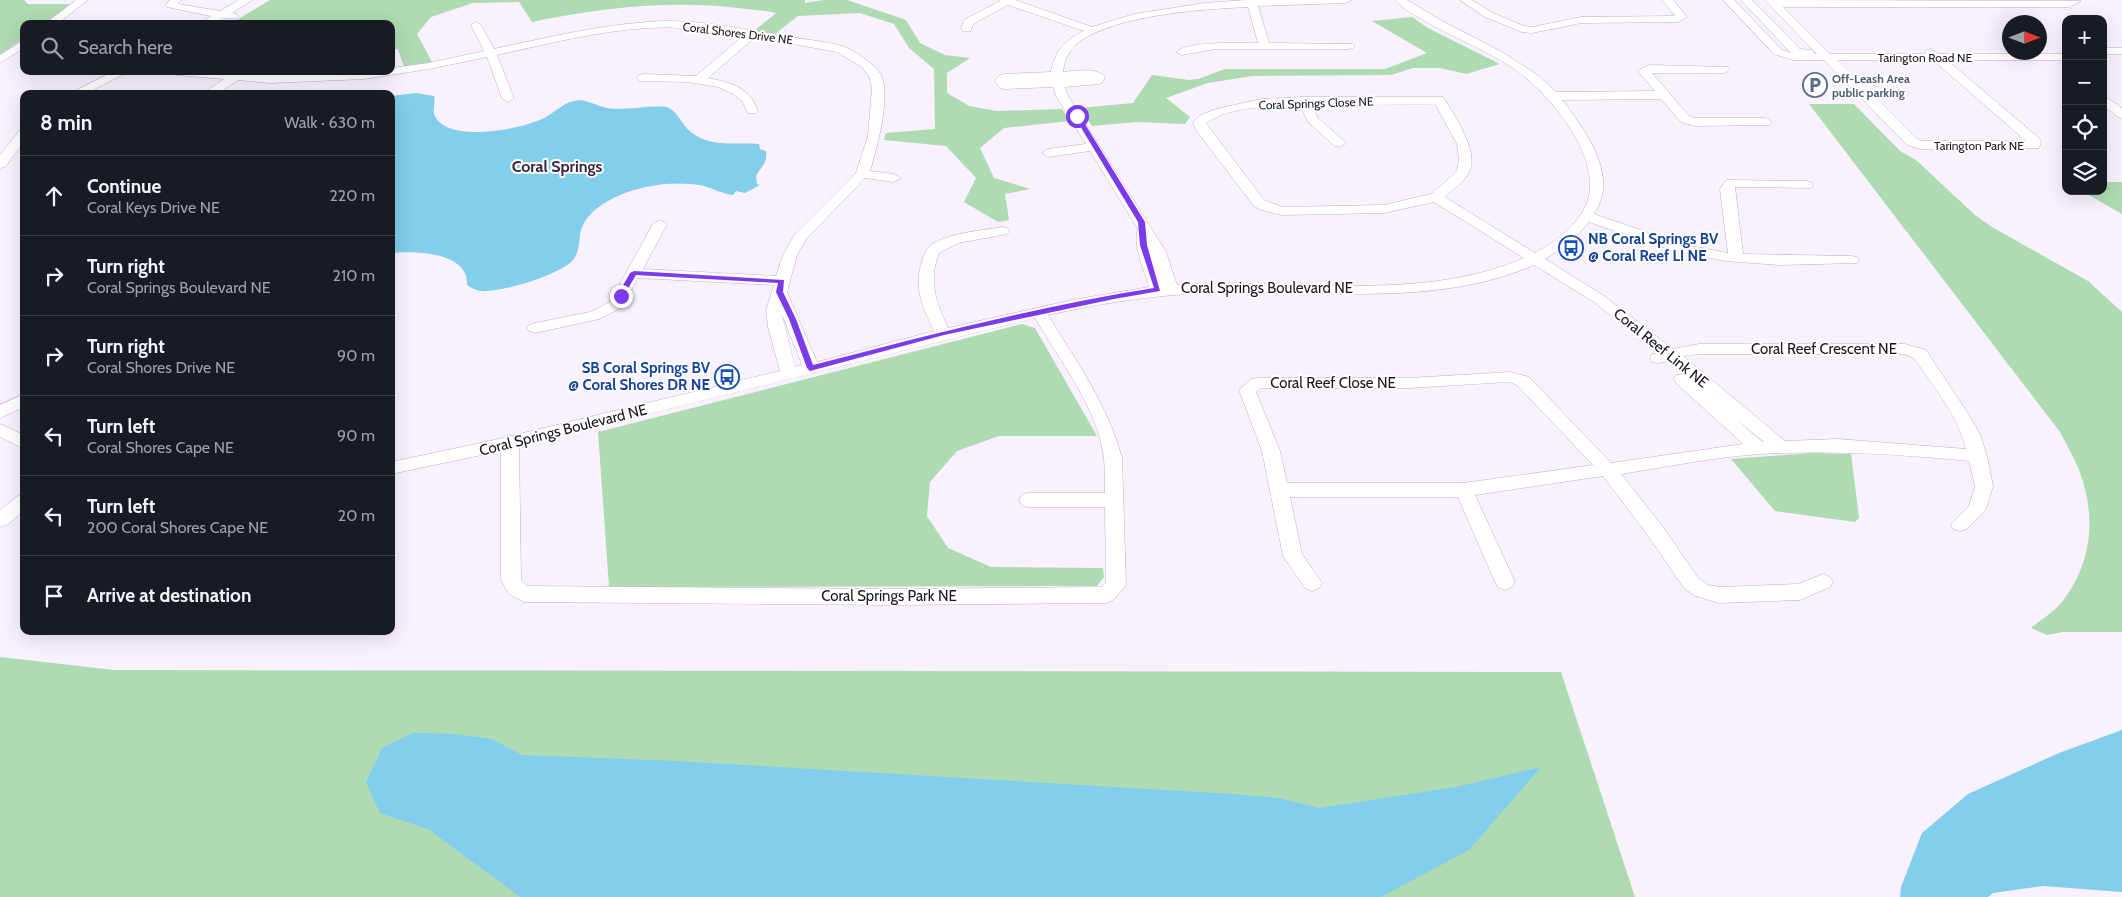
<!DOCTYPE html>
<html lang="en">
<head>
<meta charset="utf-8">
<style>
  :root { --surface:#171b24; --page:#242831; --text:#f1f3f6; --muted:#9ea1a6; --line:#363941 }
  body { margin:0; font-family:Cabin,sans-serif; background:var(--page); color:var(--text) }
  .controls { position:absolute; right:15px; top:15px; display:grid; overflow:hidden; border-radius:10px; box-shadow:0 5px 20px #0002 }
  .controls button { width:45px; height:45px; display:grid; place-items:center; padding:0; border:0; border-bottom:1px solid var(--line); background:var(--surface); color:var(--text); font:25px sans-serif }
  .compass { position:absolute; left:2002px; top:15px; width:45px; height:45px; border-radius:50%; background:var(--surface); box-shadow:0 5px 20px #0002; rotate:90deg }
  .stop { position:absolute; width:15px; height:15px; margin:-11px; border:4px solid #7c3aed; border-radius:50%; background:#fff }
  .stop.end { background:#7c3aed; border-color:#fff; box-shadow:0 1px 5px #0008 }
  .list { margin:0; padding:0; list-style:none }
  h2 { display:flex; justify-content:space-between; align-items:center; height:65px; margin:0; padding:0 20px; font-size:21px }
  h2 small { font-size:16px; font-weight:400; color:var(--muted) }
  .list li { display:grid; grid-template-columns:32px 1fr auto; gap:15px; align-items:center; box-sizing:border-box; height:80px; padding:0 20px; border-top:1px solid var(--line) }
  .list b { display:block; font-size:19px; white-space:nowrap }
  .list p { margin:0; font-size:16px; white-space:nowrap; color:var(--muted) }
  .list em { font-size:16px; font-style:normal; color:var(--muted) }
  .icon { flex:none; width:28px; height:28px; fill:none; stroke:currentColor; stroke-width:2; stroke-linecap:round; stroke-linejoin:round }
  .map { position:relative; flex:none; width:2122px; height:897px; overflow:hidden }
  .search { position:absolute; background:var(--surface); box-shadow:0 5px 20px #0002; left:20px; top:20px; width:375px; height:55px; display:flex; align-items:center; gap:12px; box-sizing:border-box; padding:0 18px; border-radius:10px; color:var(--muted); font-size:19px }
  .panel { position:absolute; background:var(--surface); box-shadow:0 5px 20px #0002; left:20px; top:90px; width:375px; height:545px; border-radius:10px }
  .map>svg:first-child { display:block }
  .green { fill:#aedbb1 }
  .water { fill:#82ceec }
  .lines { fill:none; stroke-linecap:round; stroke-linejoin:round }
  .minor-casing { stroke:#c0accb; stroke-width:1 }
  .minor { fill:#fff; fill-rule:evenodd }
  .route { fill:#7c3aed }
  .labels { text-anchor:middle; dominant-baseline:central; stroke-width:4; stroke-linejoin:round; paint-order:stroke }
  .far-street-label { font-size:12px; fill:#1c1520; stroke:#fff }
  .far-service-label { font-size:12px; font-weight:bold; fill:#4e5e75; stroke:#fff; text-anchor:start }
  .transit-label { font-size:15px; font-weight:bold; fill:#164399; stroke:#fff; text-anchor:start }
  .street-label { font-size:15px; fill:#1c1520; stroke:#fff }
  .far-district-label { font-size:16px; font-weight:bold; fill:#392841; stroke:#fff }
</style>
</head>
<body>
<div class="map">
<svg width="2122" height="897" viewBox="0 0 2122 897">
  <rect width="100%" height="100%" fill="#f9f1fe"/>
  <g class="green">
    <polygon points="0,0 24,0 28,4 71,4 43,24 24,24 24,38 0,54"/>
    <path d="M270,0H805V3L824,0H847L906,20L920,43L945,55L970,58L947,73V93L969,106L997,111L1062,109L1070,121L1004,128L980,148L994,178L1030,189L1005,194L1009,220L998,222L964,202L976,178L946,146L884,140L886,133L935,129L934,69L909,48L894,24L860,13L798,16L775,34L754,31L776,13C764,10 751,10 738,8C668,0 600,8 532,22L519,2L473,3L431,17L417,34L432,62L404,67L398,49L391,50V24H230Z"/>
    <polygon points="1412,17 1428,28 1500,64 1466,74 1440,68 1413,68 1391,75 1252,76 1208,83 1166,98 1190,117 1185,124 1136,122 1092,126 1080,108 1133,103 1152,75 1189,80 1198,79 1225,69 1385,69 1427,53 1372,21"/>
    <path d="M1809,104H1854L1900,151L1916,160L1975,215L1992,227L2088,281L2122,312V632H2063L2047,635L2031,628C2042,619 2057,610 2065,598C2093,559 2096,514 2079,470C2074,457 2066,444 2060,432Z"/>
    <polygon points="2103,182 2122,182 2122,214 2082,191 2103,191"/>
    <polygon points="1022,324 1035,328 1097,436 999,436 957,451 930,482 927,516 948,548 991,567 1103,568 1104,577 1097,586 609,587 598,432"/>
    <polygon points="1810,453 1851,454 1859,518 1855,522 1775,511 1731,459"/>
    <polygon points="0,657 114,670 158,670 1561,672 1635,897 0,897"/>
  </g>
  <g class="water">
    <path d="M416,93L434,96C436,104 431,111 436,118C451,143 523,129 544,118C554,113 563,103 574,101C585,98 596,106 607,108C627,111 647,105 667,107C679,112 681,125 691,132C710,148 736,142 759,144L760,149L766,151C768,162 761,167 756,176L757,184L760,185L745,193L736,191L733,195C723,194 714,189 704,186C678,181 650,184 625,193C607,200 583,213 580,235C579,243 579,252 573,260C560,275 500,293 481,291C475,290 471,288 467,285C469,251 413,251 391,253V96Z"/>
    <polygon points="2122,730 2122,892 2043,886 1993,893 1988,897 1900,897 1901,887 1922,833 1968,794 2059,753"/>
    <polygon points="413,733 455,734 492,739 522,755 676,761 1233,794 1278,798 1320,808 1456,787 1541,767 1469,850 1381,897 520,897 428,829 380,813 366,782 382,748"/>
  </g>
  <g class="lines">
    <defs>
      <g id="minor">
        <polygon points="76,0 88,0 57,24 45,24"/>
        <polygon points="170,0 181,0 178,4 220,11 239,0 252,0 232,13 237,14 238,16 237,18 223,18 212,24 199,24 211,16 167,7 166,5"/>
        <path d="M999,0H1015L1092,27L1134,14L1205,3L1246,0H1351L1346,3L1258,6L1269,43L1353,44L1355,46L1353,48L1349,49H1215L1182,55L1176,52C1187,41 1241,43 1258,43L1248,7C1203,9 1115,15 1079,42C1069,50 1064,60 1063,72C1075,71 1095,67 1105,76L1103,82L1099,84L1065,87L1068,96L1166,252L1177,285C1290,277 1418,304 1524,258L1434,202L1384,213L1282,215L1261,210L1254,206L1196,130L1193,122L1201,115L1216,109L1261,99L1303,97H1443C1454,114 1480,153 1469,172C1464,182 1453,189 1445,197L1535,253C1555,242 1581,223 1588,200C1601,154 1548,92 1513,68C1484,49 1452,37 1423,20C1413,14 1402,8 1395,0H1407L1442,21L1502,52L1539,76L1556,92L1655,91L1638,71L1640,69L1650,65L1728,67L1730,69L1728,71L1724,73H1652L1689,116L1695,118H1765L1769,119L1771,122L1769,125L1694,126L1681,122L1661,99L1562,100C1585,130 1620,176 1594,214L1681,244L1728,253L1720,189L1726,180L1806,181L1811,182L1813,185L1811,188L1735,187L1743,254L1852,256L1857,257L1859,260L1857,263L1780,265L1725,261L1671,250L1589,222L1571,242L1545,259L1604,296L1673,349L1699,344H1905L1926,350L1967,412L1980,434L1987,456L1993,486L1986,509L1967,529L1960,531L1953,529L1951,524L1969,506L1975,486L1969,461C1899,454 1830,450 1760,454C1715,457 1666,467 1621,474L1663,527L1698,578L1708,585L1719,587L1798,584L1823,574L1830,577L1833,582L1830,587L1800,600L1719,603L1695,596L1684,588L1649,537L1603,476L1475,495L1515,582L1512,587L1505,590L1498,587L1495,582L1458,497H1290L1302,554L1322,583L1319,588L1312,591L1305,588L1283,556L1262,451L1239,390L1251,379L1257,378H1410L1510,372L1529,377L1611,463L1743,444L1676,383L1674,379L1676,375L1684,374L1668,361L1658,363L1652,362L1650,358L1652,354L1658,353L1594,302L1534,265C1439,306 1333,291 1233,292C1170,293 1110,301 1048,315C1076,361 1108,405 1122,458L1126,585L1113,600L1106,603L895,605L524,602L509,594L501,580V451L391,474V462L490,441L780,371L768,327L766,310L774,285L638,278L621,308L599,319L535,333L529,331L527,328L529,325L535,323L590,312L610,302L653,224L660,220L667,224L643,269L776,276L783,255L795,234L856,173L868,136L872,88L869,76L862,67L837,52L755,37L708,78C732,83 747,86 758,110L756,113H748L742,101L732,93L718,87L688,82L639,81L637,78L639,75L643,74L696,76L743,36C712,30 680,26 648,28C597,31 547,44 497,55L514,98L508,102L502,98L487,57L429,69L364,79L270,83L238,80L217,94H202L224,79L176,75L170,71H220L270,75L391,71V68L429,63L484,51L471,25L476,22L481,25L494,49C545,38 595,26 647,22C692,18 738,28 782,36C802,39 823,41 842,46C852,49 876,65 881,75C891,97 877,148 870,171L894,174L901,178L894,182L865,178L806,239L797,255L787,292L817,362L934,331C923,307 913,288 922,262C924,254 927,247 934,243C954,232 980,231 1002,227L1007,228L1009,231L1007,234L1002,235L958,243L939,253C928,281 936,302 948,328L1072,300L1149,287C1145,274 1132,241 1138,229L1090,151L1048,157L1042,153L1048,149L1086,144L1056,96L1053,87L1004,89L1000,88L995,81L1000,75L1004,74L1051,72C1054,52 1066,39 1084,31L1008,5L973,24L971,31H963L961,29L964,20L1000,1ZM1051,80L1013,81H1007H1011ZM1435,104L1457,144L1459,159L1457,170L1453,175L1431,194L1384,205L1282,207L1264,200L1206,123C1233,105 1268,107 1300,106L1309,123L1335,146L1340,147L1346,143L1318,118L1312,106ZM782,315L784,319L802,365L795,367ZM1035,318C1059,359 1099,410 1104,459C1105,470 1105,482 1105,493H1028L1022,495L1019,500L1022,505L1028,507H1105L1106,582L1101,587L895,589L527,586L521,580L519,446ZM1699,354H1904L1914,358C1933,386 1958,415 1966,449L1838,439L1785,441L1683,356ZM1509,382L1517,385L1593,465L1464,483H1287L1280,451L1256,392L1261,388H1410ZM1736,419L1764,442H1762Z"/>
        <polygon points="1460,0 1472,0 1493,13 1524,26 1532,27 1581,17 1675,16 1662,0 1673,0 1687,17 1678,22 1581,23 1532,33 1522,32 1485,17"/>
        <path d="M1723,0H1734L1782,50L1791,53L1741,0H1752L1800,49L1813,50L1814,54H1817L1765,0L2081,1L2070,7H1783L1830,54H1925L1926,50L1930,49L1939,54H2066V60H1947L2040,139L2041,142L2039,148L1920,149L1907,145L1824,60H1793L1774,54ZM1837,60H1933L2026,141H1922L1917,139Z"/>
        <polygon points="24,40 24,48 0,63 0,55"/>
        <rect x="2103" y="48" width="19" height="6"/>
        <polygon points="114,71 130,71 85,94 69,94"/>
        <polygon points="2103,95 2122,108 2122,118 2118,117 2103,105"/>
        <polygon points="24,129 24,142 5,167 0,168 0,155 20,130"/>
        <polygon points="24,394 24,407 0,418 0,405"/>
        <polygon points="0,424 24,435 24,449 0,437"/>
        <polygon points="24,494 24,511 7,525 0,527 0,510 18,496"/>
      </g>
    </defs>
    <use href="#minor" class="minor-casing"/>
    <use href="#minor" class="minor"/>
  </g>
  <path class="route" d="M1077,115L1080,116L1145,222L1147,245L1160,291L1114,299L944,335L810,371L807,368L789,319L776,292L778,283L636,275L623,297L617,296L630,273L634,271L784,280L783,292L796,319L813,365C925,336 1039,306 1154,288L1140,245L1138,222L1074,116Z"/>
  <defs>
    <symbol id="parking-ring" viewBox="-11 -11 22 22"><circle r="9.5" fill="#fff" stroke="#5c6f8a" stroke-width="1.5"/><path d="M-3.5-5.5H1a3.5 3.5 0 0 1 0 7H-1V5.5H-3.5ZM-1-3.4V-.6H.8a1.4 1.4 0 0 0 0-2.8Z" fill="#5c6f8a"/></symbol>
    <symbol id="bus-ring" viewBox="-11 -11 22 22"><circle r="9.5" fill="#fff" stroke="#1a4fb4" stroke-width="1.5"/><path d="M-5-6H5V4H4V6H2V4H-2V6H-4V4H-5ZM-3.5-4V0h7V-4ZM-3.5 1.2v1.5H-2V1.2ZM2 1.2v1.5H3.5V1.2Z" fill="#1a4fb4"/></symbol>
  </defs>
  <g fill-rule="evenodd">
    <use href="#parking-ring" x="1801" y="71" width="28" height="28"/>
    <use href="#bus-ring" x="1557" y="234" width="28" height="28"/>
    <use href="#bus-ring" x="713" y="363" width="28" height="28"/>
  </g>
  <g class="labels">
    <g class="far-street-label">
      <text transform="translate(738 33) rotate(7)">Coral Shores Drive NE</text>
      <text x="1925" y="57">Tarington Road NE</text>
      <text transform="translate(1316 103) rotate(-2)">Coral Springs Close NE</text>
      <text x="1979" y="145">Tarington Park NE</text>
    </g>
    <g class="far-service-label">
      <text x="1832" y="78">Off-Leash Area<tspan x="1832" dy="14">public parking</tspan></text>
    </g>
    <g class="transit-label">
      <text x="1588" y="239">NB Coral Springs BV<tspan x="1588" dy="17">@ Coral Reef LI NE</tspan></text>
      <text x="710" y="368" text-anchor="end">SB Coral Springs BV<tspan x="710" dy="17">@ Coral Shores DR NE</tspan></text>
    </g>
    <g class="street-label">
      <text x="1267" y="288">Coral Springs Boulevard NE</text>
      <text transform="translate(1661 348) rotate(39)">Coral Reef Link NE</text>
      <text x="1824" y="349">Coral Reef Crescent NE</text>
      <text x="1333" y="383">Coral Reef Close NE</text>
      <text transform="translate(563 430) rotate(-14)">Coral Springs Boulevard NE</text>
      <text x="889" y="596">Coral Springs Park NE</text>
    </g>
    <g class="far-district-label">
      <text x="557" y="166">Coral Springs</text>
    </g>
  </g>
</svg>
<div class="controls">
<button>+</button>
<button>−</button>
<button><svg class="icon" aria-label="locate" viewBox="0 0 24 24"><circle cx="12" cy="12" r="6"/><path d="M12 2v4M12 18v4M2 12h4M18 12h4"/></svg></button>
<button><svg class="icon" aria-label="layers" viewBox="0 0 24 24"><path d="M12 4l9 5-9 5-9-5zM3 14l9 5 9-5"/></svg></button>
</div>
<svg class="compass" viewBox="-18 -18 36 36"><path d="M0-13l5 13h-10z" fill="#e53935"/><path d="M0 13l5-13h-10z" fill="#9ea1a6"/></svg>
<div class="stop" style="left:1077px;top:116px"></div>
<div class="stop end" style="left:621px;top:296px"></div>
<div class="search"><svg class="icon" aria-label="search" viewBox="0 0 24 24"><circle cx="10" cy="10" r="6"/><path d="M15 15l6 6"/></svg>Search here</div>
<section class="panel">
<h2>8 min<small>Walk · 630 m</small></h2>
<ul class="list">
<li><svg class="icon" aria-label="ahead" viewBox="0 0 24 24"><path d="M12 20V5M6 11l6-6 6 6"/></svg><div><b>Continue</b><p>Coral Keys Drive NE</p></div><em>220 m</em></li>
<li><svg class="icon" aria-label="right" viewBox="0 0 24 24"><path d="M7 20v-9h11M14 6l5 5-5 5"/></svg><div><b>Turn right</b><p>Coral Springs Boulevard NE</p></div><em>210 m</em></li>
<li><svg class="icon" aria-label="right" viewBox="0 0 24 24"><path d="M7 20v-9h11M14 6l5 5-5 5"/></svg><div><b>Turn right</b><p>Coral Shores Drive NE</p></div><em>90 m</em></li>
<li><svg class="icon" aria-label="left" viewBox="0 0 24 24"><path d="M17 20v-9H6M10 6l-5 5 5 5"/></svg><div><b>Turn left</b><p>Coral Shores Cape NE</p></div><em>90 m</em></li>
<li><svg class="icon" aria-label="left" viewBox="0 0 24 24"><path d="M17 20v-9H6M10 6l-5 5 5 5"/></svg><div><b>Turn left</b><p>200 Coral Shores Cape NE</p></div><em>20 m</em></li>
<li><svg class="icon" aria-label="arrive" viewBox="0 0 24 24"><path d="M6 21V4h12l-3 4 3 4H6"/></svg><div><b>Arrive at destination</b></div></li>
</ul>
</section>
</div>
</body>
</html>
